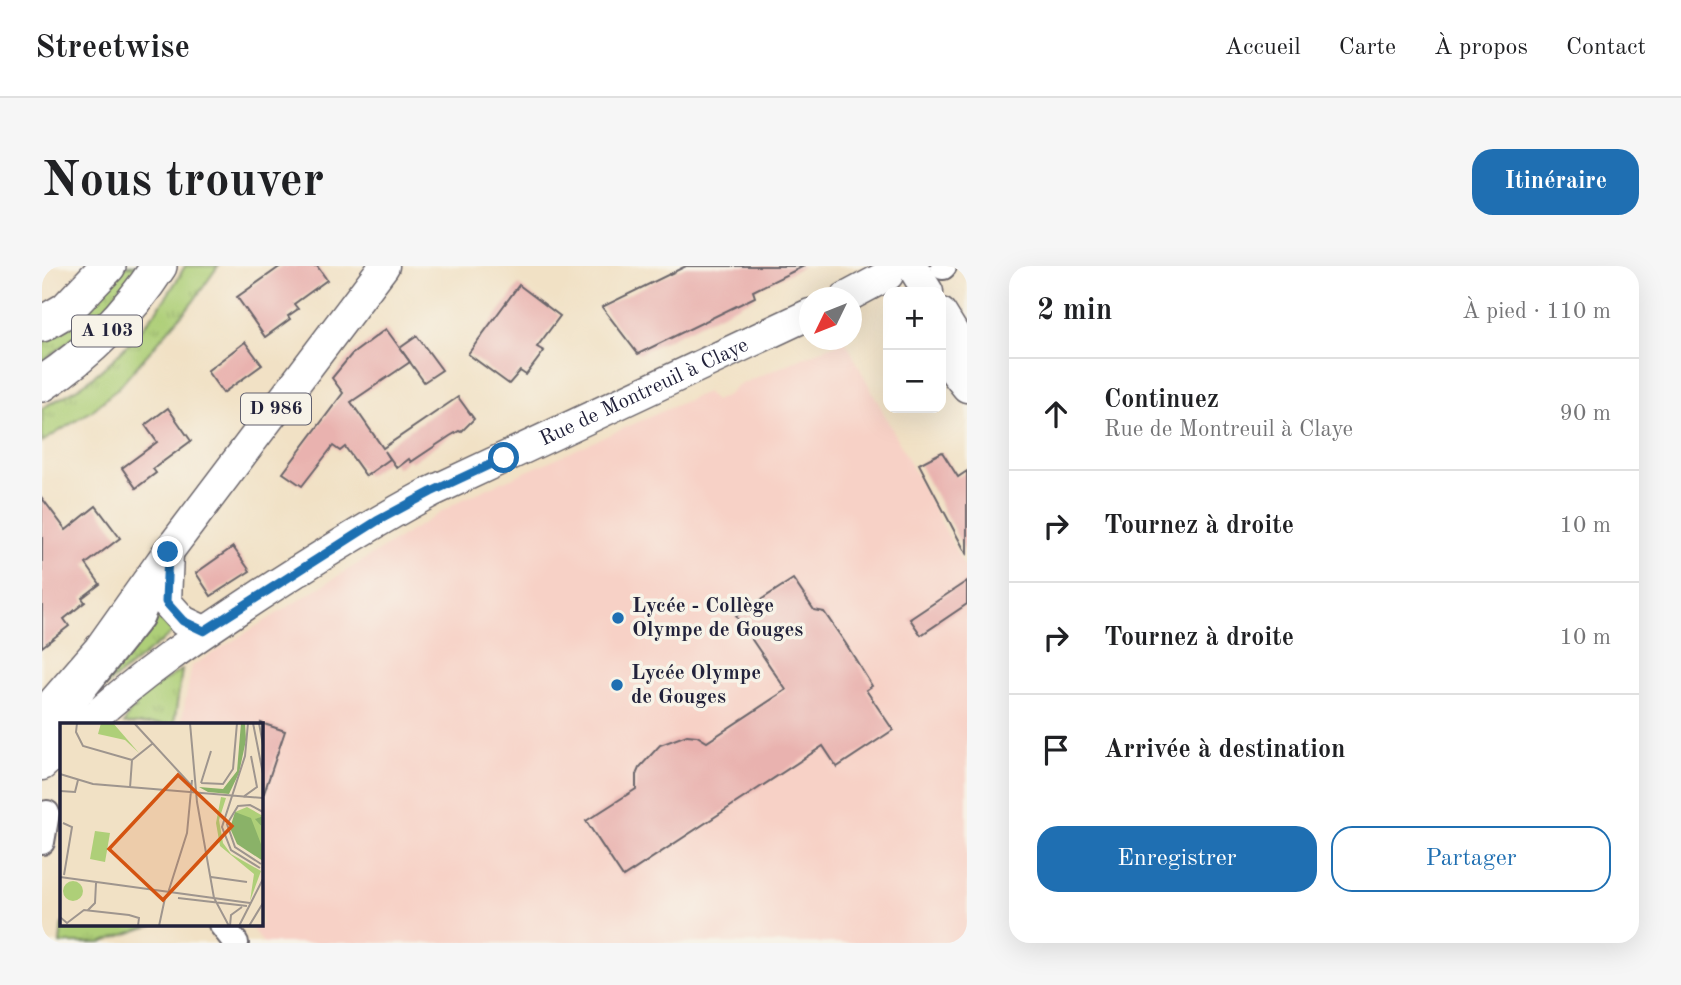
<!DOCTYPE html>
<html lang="fr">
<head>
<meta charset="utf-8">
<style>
  :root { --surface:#fff; --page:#f6f6f6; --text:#202124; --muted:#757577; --line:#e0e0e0; --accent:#1f6fb2 }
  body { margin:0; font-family:"Old Standard TT",serif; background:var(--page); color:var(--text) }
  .controls { position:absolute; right:21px; top:21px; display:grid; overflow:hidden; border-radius:14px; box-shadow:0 7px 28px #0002 }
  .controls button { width:63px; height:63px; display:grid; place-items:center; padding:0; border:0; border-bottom:2px solid var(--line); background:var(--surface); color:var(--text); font:35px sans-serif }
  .compass { position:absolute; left:757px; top:21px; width:63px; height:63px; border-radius:50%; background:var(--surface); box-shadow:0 7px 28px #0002; rotate:227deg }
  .stop { position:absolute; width:21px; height:21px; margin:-16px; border:5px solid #1f6fb2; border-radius:50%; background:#fff }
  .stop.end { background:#1f6fb2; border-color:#fff; box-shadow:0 2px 7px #0008 }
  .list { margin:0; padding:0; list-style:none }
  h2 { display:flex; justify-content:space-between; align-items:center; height:91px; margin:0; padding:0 28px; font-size:30px }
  h2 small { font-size:23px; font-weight:400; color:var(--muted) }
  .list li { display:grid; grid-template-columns:46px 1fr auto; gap:21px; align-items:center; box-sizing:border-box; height:112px; padding:0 28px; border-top:2px solid var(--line) }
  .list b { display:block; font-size:26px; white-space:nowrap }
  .list p { margin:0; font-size:23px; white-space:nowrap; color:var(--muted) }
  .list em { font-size:23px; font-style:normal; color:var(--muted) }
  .actions { display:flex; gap:14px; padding:21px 28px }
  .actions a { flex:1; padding:16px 0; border:2px solid var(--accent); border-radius:21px; text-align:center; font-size:24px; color:var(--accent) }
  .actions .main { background:var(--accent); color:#fff }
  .icon { flex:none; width:38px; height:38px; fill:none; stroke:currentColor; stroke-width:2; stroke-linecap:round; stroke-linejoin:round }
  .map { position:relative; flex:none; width:925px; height:677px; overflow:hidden; border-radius:21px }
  header { display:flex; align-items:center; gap:42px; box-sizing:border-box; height:98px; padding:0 35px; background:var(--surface); border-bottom:2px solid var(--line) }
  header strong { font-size:33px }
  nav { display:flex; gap:38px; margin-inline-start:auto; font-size:24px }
  .intro { display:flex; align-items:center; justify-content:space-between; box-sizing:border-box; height:168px; padding:0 42px }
  h1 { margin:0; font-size:49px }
  .button { padding:18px 32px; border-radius:21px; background:var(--accent); color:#fff; font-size:24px; font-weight:700 }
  main { display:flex; gap:42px; padding:0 42px }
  aside { flex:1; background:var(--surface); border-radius:21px; box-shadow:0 7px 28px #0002 }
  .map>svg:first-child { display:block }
  .built { fill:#f7d1c6 }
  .grass { fill:url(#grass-tufts); stroke:#68785a; stroke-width:2 }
  .building { fill:#e9b2af }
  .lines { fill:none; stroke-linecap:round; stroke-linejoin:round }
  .minor-casing { stroke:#6a656b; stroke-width:28 }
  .major-casing { stroke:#6a656b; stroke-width:33 }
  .highway-casing { stroke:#6a656b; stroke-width:38 }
  .minor { stroke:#fff; stroke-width:24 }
  .major { stroke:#fff; stroke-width:30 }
  .highway { stroke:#fff; stroke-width:35 }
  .route { stroke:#1f6fb2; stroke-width:9 }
  .poi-dot { fill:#1f6fb2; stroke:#f7f3e8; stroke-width:2.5 }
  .labels { text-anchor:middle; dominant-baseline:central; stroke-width:7; stroke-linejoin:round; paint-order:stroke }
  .shield { fill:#f7f3e8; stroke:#62616f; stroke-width:2 }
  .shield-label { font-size:19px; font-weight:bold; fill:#22223b }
  .street-label { font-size:21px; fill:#22223b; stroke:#f7f3e8 }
  .poi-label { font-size:21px; font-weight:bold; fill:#22223b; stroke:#f7f3e8; text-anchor:start }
  .inset-road { fill:none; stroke:#9e958e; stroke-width:2 }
  .view { fill:#d45411; fill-opacity:0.15; stroke:#d45411; stroke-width:3.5 }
  .inset-edge { fill:none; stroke:#22223b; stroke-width:3.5 }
</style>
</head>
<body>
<header>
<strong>Streetwise</strong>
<nav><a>Accueil</a><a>Carte</a><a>À propos</a><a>Contact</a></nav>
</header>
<div class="intro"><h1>Nous trouver</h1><a class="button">Itinéraire</a></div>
<main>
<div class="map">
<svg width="925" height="677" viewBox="0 0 925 677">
  <defs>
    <pattern id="grass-tufts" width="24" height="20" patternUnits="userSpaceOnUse" patternTransform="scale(1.75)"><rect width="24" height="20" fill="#aecf78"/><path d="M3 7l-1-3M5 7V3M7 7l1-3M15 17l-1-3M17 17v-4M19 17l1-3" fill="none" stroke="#95b169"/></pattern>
  </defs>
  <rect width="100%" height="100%" fill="#f7f3e8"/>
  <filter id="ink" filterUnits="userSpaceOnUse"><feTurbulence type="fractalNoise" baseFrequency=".0143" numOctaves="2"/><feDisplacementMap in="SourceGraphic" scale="14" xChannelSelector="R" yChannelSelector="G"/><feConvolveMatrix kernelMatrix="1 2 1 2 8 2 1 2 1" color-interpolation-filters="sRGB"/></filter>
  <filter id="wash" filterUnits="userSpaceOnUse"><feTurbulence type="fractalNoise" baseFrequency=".00686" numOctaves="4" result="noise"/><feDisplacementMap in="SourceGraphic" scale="28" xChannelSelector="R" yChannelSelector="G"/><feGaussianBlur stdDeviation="1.57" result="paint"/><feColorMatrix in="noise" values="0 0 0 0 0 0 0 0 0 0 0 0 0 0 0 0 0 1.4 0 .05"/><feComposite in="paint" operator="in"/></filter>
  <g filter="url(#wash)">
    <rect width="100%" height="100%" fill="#f1e1c5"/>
    <polygon class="built" points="803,74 925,305 925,677 221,677 206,658 219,658 219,458 139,458 150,400 419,234 664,126 673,135 687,128 694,120"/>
    <g class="grass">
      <polygon points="81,0 98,0 51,57 0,96 0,77 17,68"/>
      <path d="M143,0H176L151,36L77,121L51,144L0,176V142C14,134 30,127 43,117C81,89 121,42 143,0Z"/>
      <polygon points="107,345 132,365 28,449"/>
      <polygon points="140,404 132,458 82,458 88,445 94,443 92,439 106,424"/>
      <polygon points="20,658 114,658 58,677 18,677"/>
    </g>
    <g id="blocks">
      <g class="building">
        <polygon points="239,0 275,0 285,14 252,38 256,43 246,50 248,53 223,71 195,31"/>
        <polygon points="644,0 762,0 711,25 713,31 596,88 560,41"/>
        <polygon points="477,19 518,50 495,81 502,85 484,109 478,105 467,118 426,88"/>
        <polygon points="344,63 368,96 309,136 341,182 416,131 432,153 419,166 417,165 408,170 369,196 367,193 355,202 343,185 348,193 324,210 303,181 298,185 291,180 260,220 241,207 301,127 290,112 309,89"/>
        <polygon points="375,70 400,104 382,116 358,82"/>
        <polygon points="203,76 220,99 181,127 165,105"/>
        <polygon points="126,142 149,175 111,203 114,207 94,222 80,202 115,176 103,159"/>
        <polygon points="900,186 916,211 925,205 925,289 877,198"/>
        <polygon points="0,232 24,264 54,240 78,272 44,298 58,318 40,332 43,336 22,353 27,360 0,381"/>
        <polygon points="191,281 208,305 169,330 154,307"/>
        <polygon points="751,313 772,344 782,346 804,378 830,420 824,424 851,464 795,501 781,480 581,611 544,555 594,523 594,509 597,502 618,479 645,469 655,470 665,476 744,424 694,350"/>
        <polygon points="925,315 925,338 879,369 868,353"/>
        <polygon points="219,457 243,465 222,527 219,526"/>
      </g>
    </g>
  </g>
  <g filter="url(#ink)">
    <use href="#blocks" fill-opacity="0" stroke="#6a656b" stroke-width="2"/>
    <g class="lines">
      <defs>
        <g id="minor">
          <polyline points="901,1 902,0"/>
          <polyline points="0,476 99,352 114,316"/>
          <polyline points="0,576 5,547"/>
          <polyline points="179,658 194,677"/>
        </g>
        <g id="major">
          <polyline points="870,0 886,26"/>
          <polyline points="803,32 846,9"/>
          <polyline points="899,47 925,89"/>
          <polyline points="899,88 925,121"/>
          <polyline points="126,286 124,336 141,355 162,365"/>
          <polyline points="0,449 57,383 126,286 342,0"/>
          <path id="s1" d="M45,458C97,409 156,370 215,331C272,294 329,258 389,226L768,48"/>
          <polyline points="0,499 19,482"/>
        </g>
        <g id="highway">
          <polyline points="0,58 24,44 66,0"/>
          <path d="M0,118C47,87 86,48 117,0"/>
        </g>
      </defs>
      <use href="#minor" class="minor-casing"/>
      <use href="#major" class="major-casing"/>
      <use href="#highway" class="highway-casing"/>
      <use href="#minor" class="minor"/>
      <use href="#major" class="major"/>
      <use href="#highway" class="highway"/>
    </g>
  </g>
  <g class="lines" filter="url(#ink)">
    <polyline class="route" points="126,286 124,336 141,355 162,365 335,255 389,226 462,192"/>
  </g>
  <g class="poi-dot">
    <circle cx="576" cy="352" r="7"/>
    <circle cx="575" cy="419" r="7"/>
  </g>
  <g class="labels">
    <g class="shield">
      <rect x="30" y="49.5" width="70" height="31" rx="5"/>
      <rect x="199" y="127.5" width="70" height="31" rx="5"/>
    </g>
    <g class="shield-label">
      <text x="65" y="65">A 103</text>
      <text x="234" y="143">D 986</text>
    </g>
    <g class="street-label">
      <text stroke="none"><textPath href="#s1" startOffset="651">Rue de Montreuil à Claye</textPath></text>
    </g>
    <g class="poi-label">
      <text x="590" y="340">Lycée - Collège<tspan x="590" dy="24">Olympe de Gouges</tspan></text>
      <text x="589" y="407">Lycée Olympe<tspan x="589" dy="24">de Gouges</tspan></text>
    </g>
  </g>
  <g transform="translate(18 457)">
    <rect width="203" height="203" fill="#f1e1c5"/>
    <path d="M41,0H53L79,30L65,17L38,11ZM161,74L166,75L159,97L163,120L171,131L201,148L190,178L194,151L160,123L156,100ZM187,84L203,93L196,96L201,103L202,123L175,89ZM3 168a10 10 0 1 1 20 0a10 10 0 1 1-20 0Z" fill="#aecf78"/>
    <path d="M181,0H185L186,17L179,50L169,71L148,69L139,64L163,66L177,48ZM175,89L191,95L201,121V103L195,96L203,93V138L177,121L170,105Z" fill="#8ab268"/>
    <path d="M35,108L50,110L45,139L30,136Z" fill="#aecf78"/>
    <path class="inset-road" d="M17,0L16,9L23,23L72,37M74,0L131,62M130,0L137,79L154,175L169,203M188,0L185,33L162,104L171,127L200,145M193,0L203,51M199,0L203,22M0,51L33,61L203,75M141,60L163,61L173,46L177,0M141,60L151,28M70,65L72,37L92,21M0,68L15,69L18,57M183,74L197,64L191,33M3,100L12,104L4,152M201,141L175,124L167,101L178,83L190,82L203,89M0,154L190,180M151,154L187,159M108,170L127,110L132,57M118,175L187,183M28,187L35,180L36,160M0,194L7,200L24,187L69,192L79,195L78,203M99,203L105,175M170,203L171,192L182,184M179,203L203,156M189,203L203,180"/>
    <path class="view" d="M118,52L172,103L103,177L49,126Z"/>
    <rect width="203" height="203" class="inset-edge"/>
  </g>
</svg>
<div class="controls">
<button>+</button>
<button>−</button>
</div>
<svg class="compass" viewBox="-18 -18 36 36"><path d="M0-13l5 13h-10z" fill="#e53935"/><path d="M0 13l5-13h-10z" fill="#757577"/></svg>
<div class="stop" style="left:462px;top:192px"></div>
<div class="stop end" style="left:126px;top:286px"></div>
</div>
<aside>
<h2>2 min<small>À pied · 110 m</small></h2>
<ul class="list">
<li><svg class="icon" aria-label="ahead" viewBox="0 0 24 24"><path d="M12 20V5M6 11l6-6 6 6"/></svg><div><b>Continuez</b><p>Rue de Montreuil à Claye</p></div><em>90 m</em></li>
<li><svg class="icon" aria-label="right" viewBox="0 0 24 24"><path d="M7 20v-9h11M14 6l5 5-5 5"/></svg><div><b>Tournez à droite</b></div><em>10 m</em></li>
<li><svg class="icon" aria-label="right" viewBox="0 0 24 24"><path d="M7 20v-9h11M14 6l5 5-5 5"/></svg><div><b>Tournez à droite</b></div><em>10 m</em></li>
<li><svg class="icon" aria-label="arrive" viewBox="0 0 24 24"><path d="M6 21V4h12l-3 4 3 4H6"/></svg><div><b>Arrivée à destination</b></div></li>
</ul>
<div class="actions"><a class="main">Enregistrer</a><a>Partager</a></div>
</aside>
</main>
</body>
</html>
